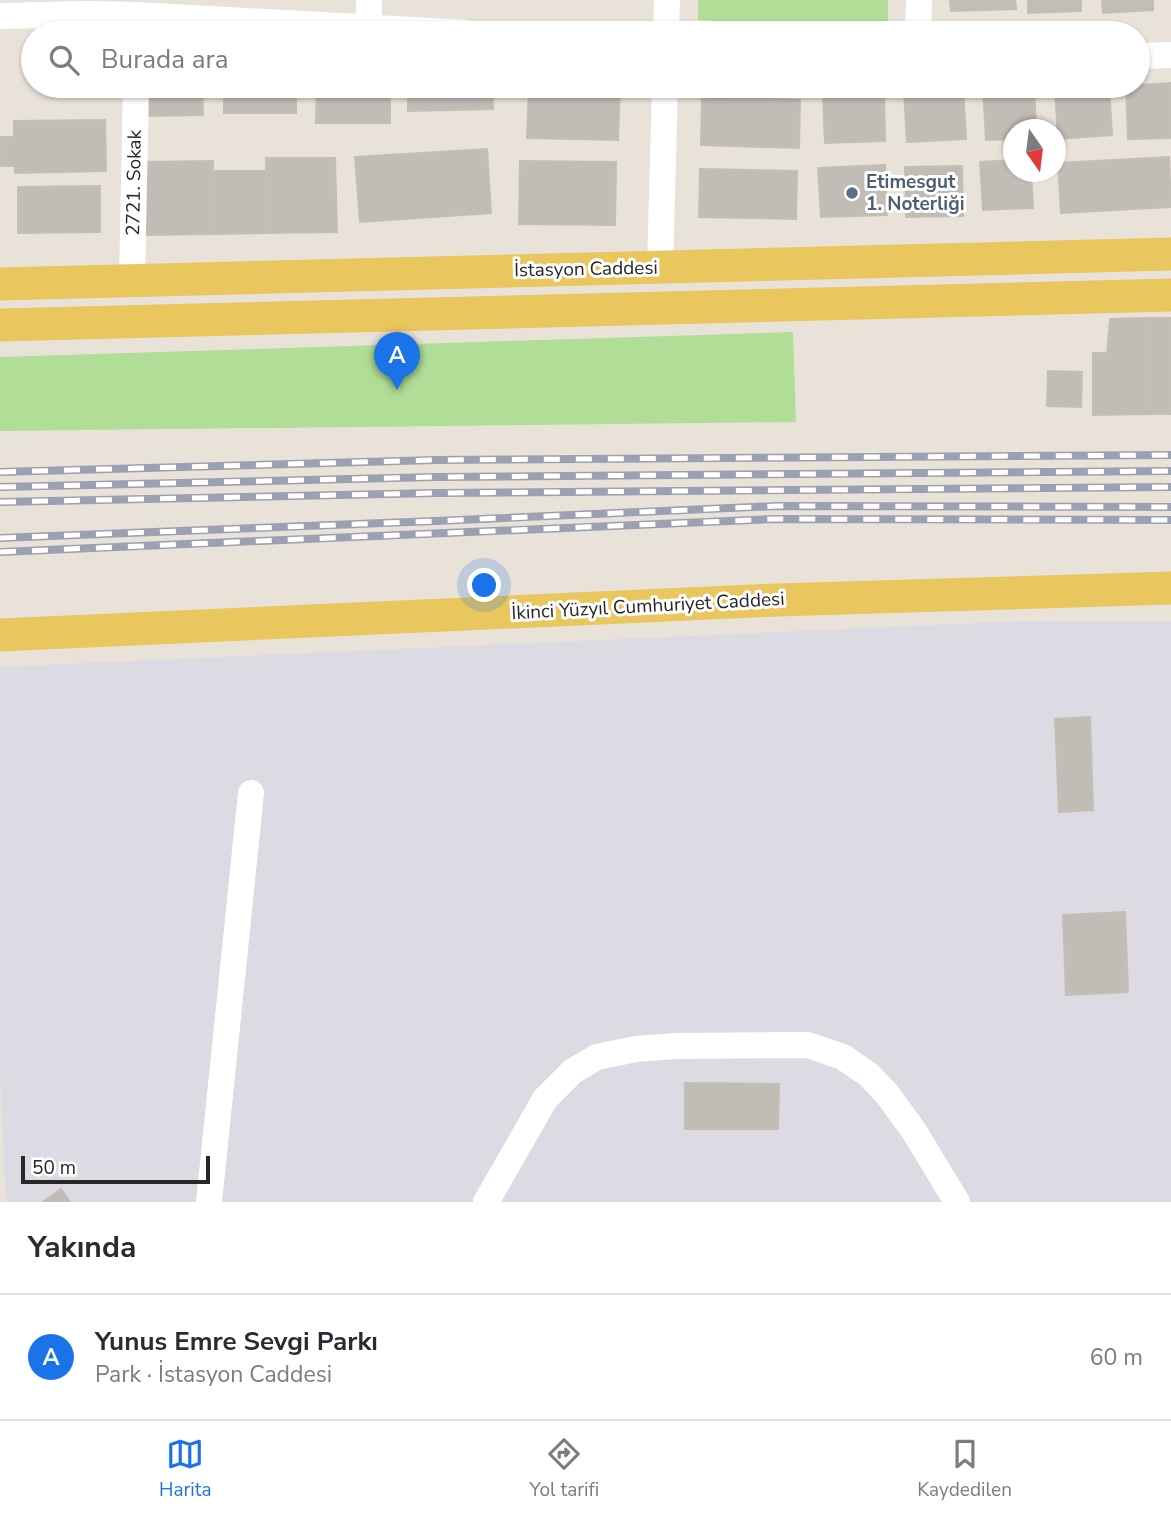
<!DOCTYPE html>
<html lang="tr">
<head>
<meta charset="utf-8">
<style>
  :root { --surface:#fff; --page:#f2f2f3; --text:#2b2b33; --muted:#7c7c81; --line:#e1e1e2; --accent:#1a73e8 }
  body { margin:0; font-family:"Nunito Sans",sans-serif; background:var(--page); color:var(--text) }
  .compass { position:absolute; left:1003px; top:119px; width:63px; height:63px; border-radius:50%; background:var(--surface); box-shadow:0 2px 5px #0004; rotate:166deg }
  .scale { position:absolute; left:21px; bottom:18px; width:189px; box-sizing:border-box; padding-left:7px; border:4px solid #272727; border-top:0; font-size:19px; line-height:24px; white-space:nowrap; color:#272727; -webkit-text-stroke:5px #fff; paint-order:stroke }
  .you { position:absolute; left:485px; top:586px; width:24px; height:24px; margin:-18px; border:5px solid #fff; border-radius:50%; background:#1a73e8; box-shadow:0 0 0 10px #1a73e833 }
  .badge { display:grid; place-items:center; width:46px; height:46px; border-radius:50%; background:var(--accent); color:#fff; font-size:23px; font-weight:700 }
  .pin { position:absolute; translate:-50% -58px; filter:drop-shadow(0 2px 4px #0008) }
  .pin::after { content:''; position:absolute; top:37px; width:24px; height:21px; background:inherit; clip-path:polygon(0 0,100% 0,50% 100%) }
  .list { margin:0; padding:0; list-style:none }
  h2 { display:flex; justify-content:space-between; align-items:center; height:91px; margin:0; padding:0 28px; font-size:30px }
  h2 small { font-size:23px; font-weight:400; color:var(--muted) }
  .list li { display:grid; grid-template-columns:46px 1fr auto; gap:21px; align-items:center; box-sizing:border-box; height:126px; padding:0 28px; border-top:2px solid var(--line) }
  .list b { display:block; font-size:26px; white-space:nowrap }
  .list p { margin:0; font-size:23px; white-space:nowrap; color:var(--muted) }
  .list em { font-size:23px; font-style:normal; color:var(--muted) }
  .icon { flex:none; width:38px; height:38px; fill:none; stroke:currentColor; stroke-width:2; stroke-linecap:round; stroke-linejoin:round }
  .map { position:relative; flex:none; width:1171px; height:1202px; overflow:hidden }
  .search { position:absolute; background:var(--surface); box-shadow:0 2px 5px #0004; left:21px; right:21px; top:21px; height:77px; display:flex; align-items:center; gap:18px; box-sizing:border-box; padding:0 24px; border-radius:38px; color:var(--muted); font-size:26px }
  .sheet { height:217px; background:var(--surface) }
  nav { display:flex; justify-content:space-around; align-items:center; box-sizing:border-box; height:98px; border-top:2px solid var(--line); background:var(--surface); font-size:19px; color:var(--muted) }
  nav a { display:grid; justify-items:center; gap:4px }
  nav .on { color:var(--accent) }
  .map>svg:first-child { display:block }
  .industrial { fill:#dcdae2 }
  .green { fill:#b1de97 }
  .building { fill:#c1bcb6; stroke:#c4beb3; stroke-width:2 }
  .lines { fill:none; stroke-linecap:round; stroke-linejoin:round }
  .minor { stroke:#fff; stroke-width:26 }
  .major { stroke:#e9c65e; stroke-width:33 }
  .rail-casing { stroke:#9ca0b1; stroke-width:8 }
  .rail { stroke:#fff; stroke-width:5; stroke-dasharray:16; stroke-linecap:butt }
  .service-dot { fill:#5c6f8a; stroke:#fff; stroke-width:2.5 }
  .labels { text-anchor:middle; dominant-baseline:central; stroke-width:6; stroke-linejoin:round; paint-order:stroke }
  .service-label { font-size:19px; font-weight:bold; fill:#4e5e75; stroke:#fff; text-anchor:start }
  .street-label { font-size:19px; fill:#272727; stroke:#fff }
</style>
</head>
<body>
<div class="map">
<svg width="1171" height="1202" viewBox="0 0 1171 1202">
  <rect width="100%" height="100%" fill="#e9e2d9"/>
  <polygon class="industrial" points="1025,621 1171,621 1171,1202 6,1202 0,1073 0,667"/>
  <g class="green">
    <polygon points="698,0 888,0 888,30 698,20"/>
    <polygon points="793,332 796,422 0,431 0,357"/>
  </g>
  <g class="building">
    <polygon points="950,0 1015,0 1016,9 951,11"/>
    <polygon points="1028,0 1081,0 1081,11 1028,13"/>
    <polygon points="1102,0 1153,0 1153,10 1103,13"/>
    <polygon points="1171,83 1171,138 1128,139 1126,86"/>
    <polygon points="145,86 202,86 203,115 145,116"/>
    <rect x="224" y="86" width="72" height="27"/>
    <polygon points="317,86 390,86 390,123 316,123"/>
    <polygon points="408,86 492,86 493,109 408,111"/>
    <polygon points="529,86 620,86 618,140 527,138"/>
    <polygon points="1034,86 1036,130 1014,130 1014,139 986,140 983,88"/>
    <polygon points="1055,86 1109,86 1112,135 1058,139"/>
    <polygon points="963,89 966,139 907,142 904,92"/>
    <polygon points="884,90 885,141 825,143 823,93"/>
    <polygon points="702,97 800,100 799,148 701,145"/>
    <polygon points="105,120 106,171 15,173 15,166 0,166 0,137 14,137 14,121"/>
    <polygon points="487,149 491,213 360,222 355,157"/>
    <polygon points="1169,157 1171,207 1061,213 1058,163"/>
    <polygon points="266,158 335,158 337,232 267,233"/>
    <polygon points="1014,160 1014,172 1031,172 1033,208 983,210 980,162"/>
    <polygon points="213,161 213,234 143,235 142,162"/>
    <polygon points="520,161 616,162 615,225 519,224"/>
    <polygon points="885,165 887,215 821,217 818,168"/>
    <polygon points="962,166 963,216 906,217 905,167"/>
    <polygon points="700,169 797,171 796,219 699,217"/>
    <polygon points="212,171 266,171 267,233 213,234"/>
    <polygon points="100,186 100,232 18,233 18,187"/>
    <rect x="1151" y="318" width="20" height="96"/>
    <polygon points="1151,318 1151,414 1093,415 1093,353 1107,353 1110,319"/>
    <polygon points="1048,371 1082,372 1081,407 1047,406"/>
    <polygon points="1090,717 1093,810 1059,812 1055,719"/>
    <polygon points="1125,912 1128,992 1066,995 1063,915"/>
    <polygon points="685,1083 779,1084 778,1129 685,1129"/>
    <polygon points="61,1189 70,1202 43,1202"/>
  </g>
  <g class="lines">
    <g class="minor">
      <polyline points="0,16 86,14 137,15 467,33"/>
      <polyline points="369,27 369,0"/>
      <polyline points="666,33 667,0"/>
      <polyline points="918,33 919,0"/>
      <polyline points="1138,56 1171,55"/>
      <polyline points="660,267 665,86"/>
      <polyline points="132,281 136,86"/>
      <polyline points="209,1202 251,793"/>
      <polyline points="486,1202 545,1099 573,1071 597,1057 636,1049 676,1046 808,1045 843,1057 869,1075 887,1094 914,1131 957,1202"/>
    </g>
    <g class="major">
      <polyline points="0,284 1171,254"/>
      <polyline points="0,325 1171,295"/>
      <polyline points="0,635 777,600 1171,588"/>
    </g>
    <defs>
      <g id="rail">
        <polyline points="0,472 435,460 1171,455"/>
        <polyline points="0,487 436,477 1171,471"/>
        <polyline points="0,502 436,493 1171,487"/>
        <polyline points="0,538 435,521 777,506 1171,507"/>
        <polyline points="0,552 776,519 1171,520"/>
      </g>
    </defs>
    <use href="#rail" class="rail-casing"/>
    <use href="#rail" class="rail"/>
  </g>
  <circle class="service-dot" cx="852" cy="193" r="7"/>
  <g class="labels">
    <g class="service-label">
      <text x="866" y="182">Etimesgut<tspan x="866" dy="22">1. Noterliği</tspan></text>
    </g>
    <g class="street-label">
      <text transform="translate(134 183) rotate(-89)">2721. Sokak</text>
      <text transform="translate(586 269) rotate(-1)">İstasyon Caddesi</text>
      <text transform="translate(648 606) rotate(-3)">İkinci Yüzyıl Cumhuriyet Caddesi</text>
    </g>
  </g>
</svg>
<svg class="compass" viewBox="-18 -18 36 36"><path d="M0-13l5 13h-10z" fill="#e53935"/><path d="M0 13l5-13h-10z" fill="#7c7c81"/></svg>
<div class="scale">50 m</div>
<div class="you"></div>
<div class="pin badge" style="left:397px;top:390px">A</div>
<div class="search"><svg class="icon" aria-label="search" viewBox="0 0 24 24"><circle cx="10" cy="10" r="6"/><path d="M15 15l6 6"/></svg>Burada ara</div>
</div>
<section class="sheet">
<h2>Yakında<small></small></h2>
<ul class="list">
<li><span class="badge">A</span><div><b>Yunus Emre Sevgi Parkı</b><p>Park · İstasyon Caddesi</p></div><em>60 m</em></li>
</ul>
</section>
<nav>
<a class="on"><svg class="icon" aria-label="map" viewBox="0 0 24 24"><path d="M3 6l6-2 6 2 6-2v14l-6 2-6-2-6 2zM9 4v14M15 6v14"/></svg>Harita</a>
<a><svg class="icon" aria-label="directions" viewBox="0 0 24 24"><path d="M12 3l9 9-9 9-9-9zM9 14v-3h6M13 9l2 2-2 2"/></svg>Yol tarifi</a>
<a><svg class="icon" aria-label="saved" viewBox="0 0 24 24"><path d="M7 4h10v16l-5-4-5 4z"/></svg>Kaydedilen</a>
</nav>
</body>
</html>
